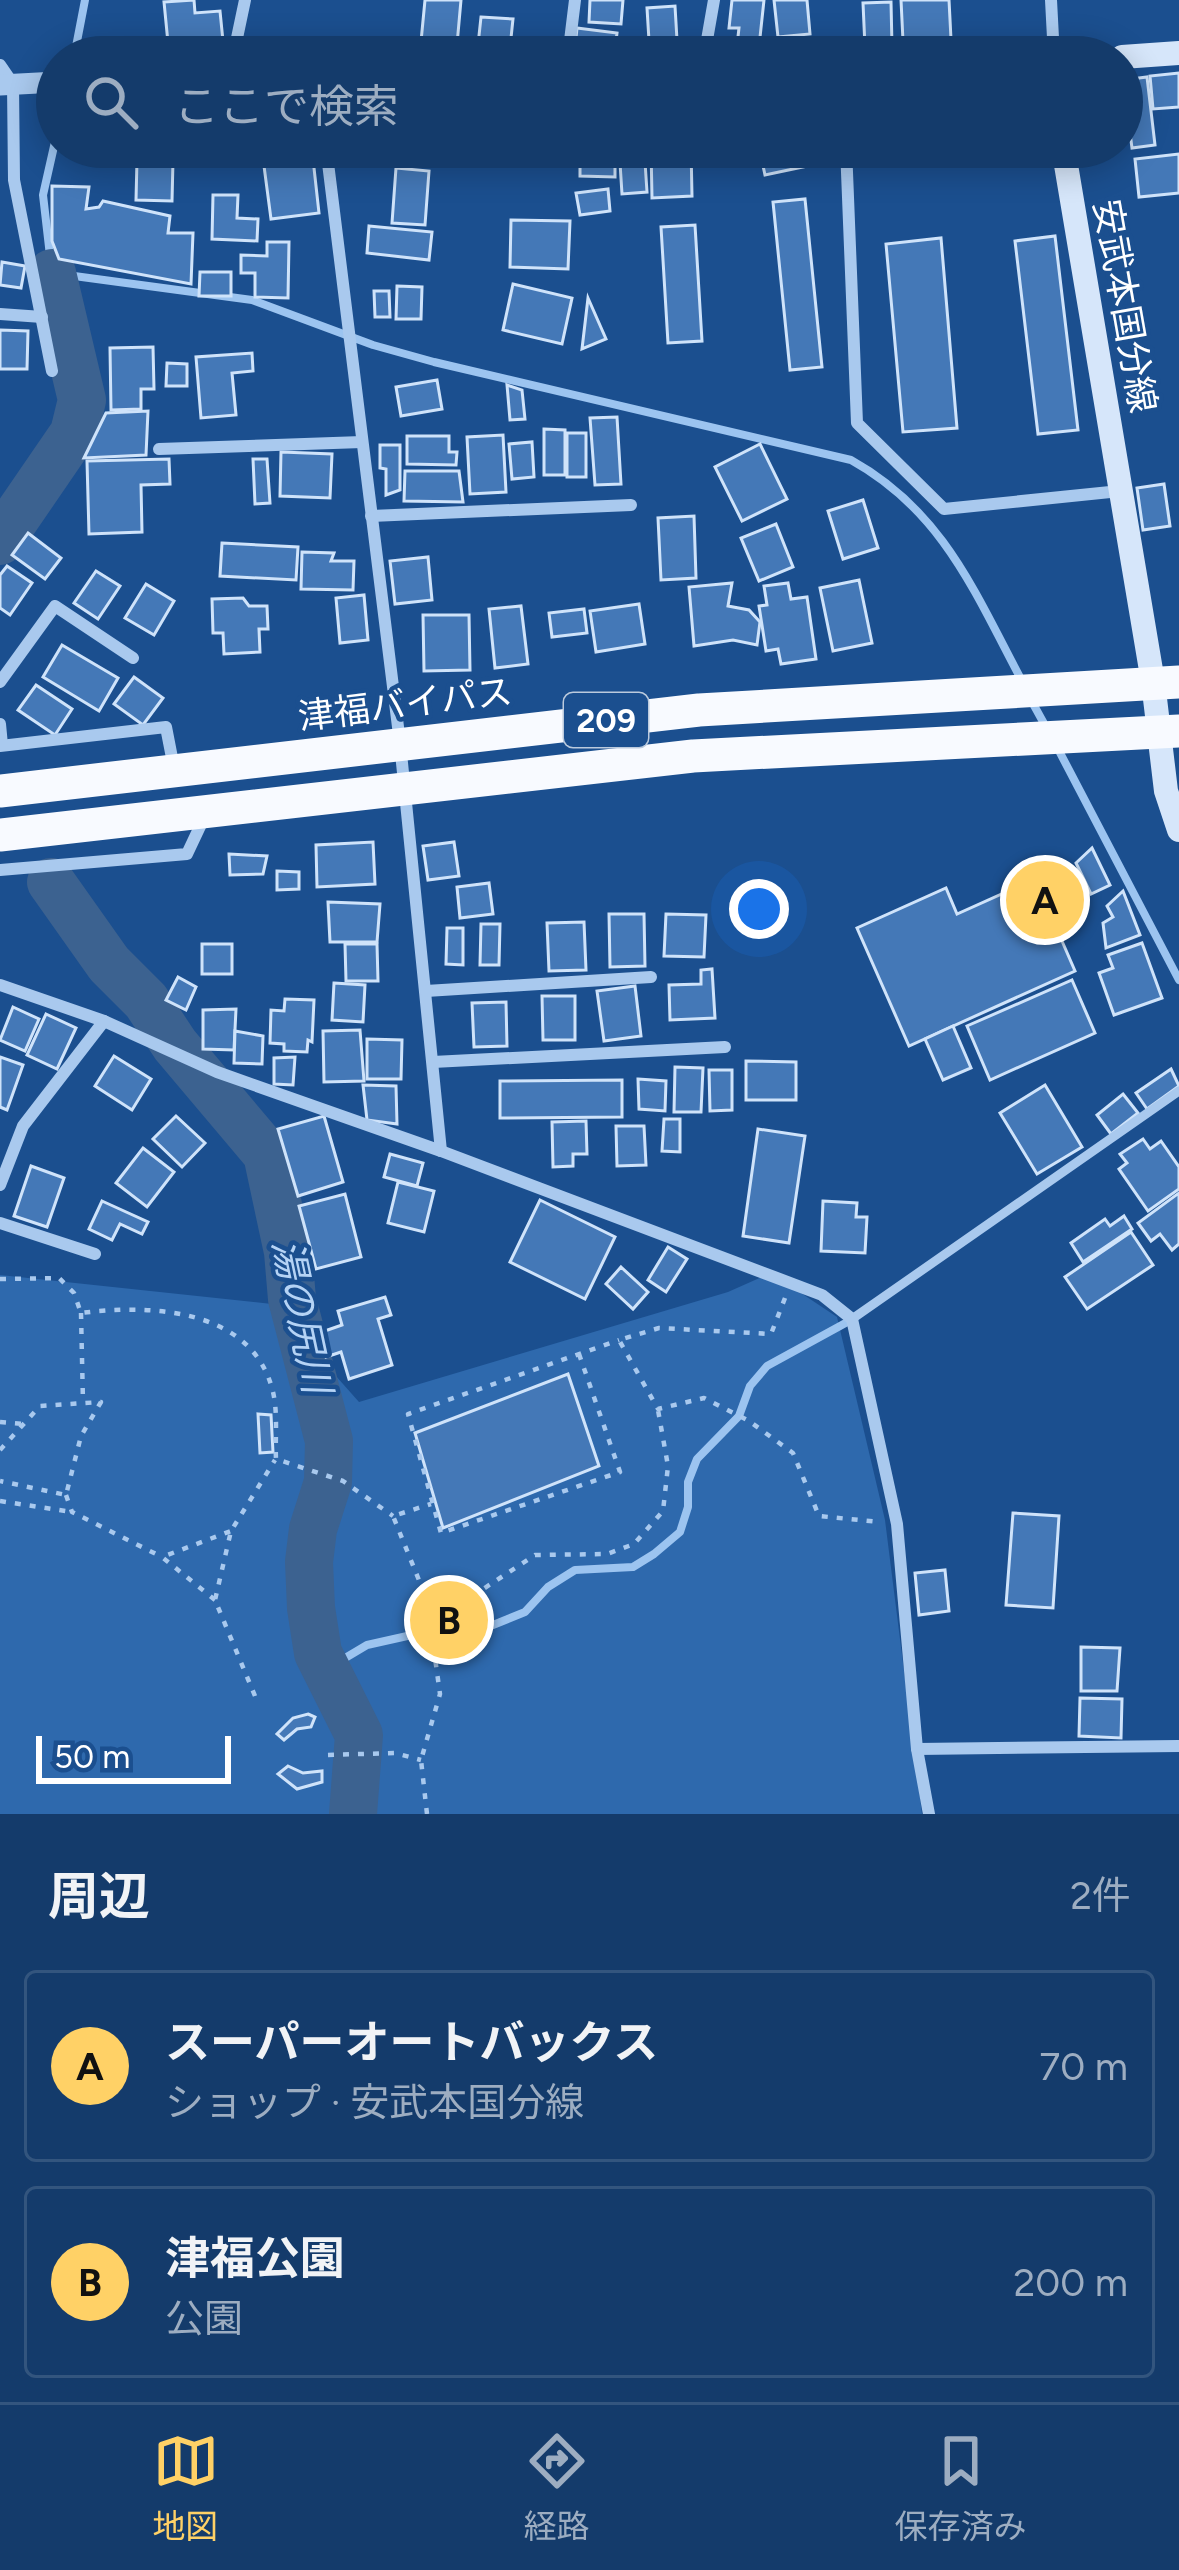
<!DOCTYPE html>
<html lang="ja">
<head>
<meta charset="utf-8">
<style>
  :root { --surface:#143b6b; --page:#1d4271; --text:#f1f3f6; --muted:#9dadc1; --line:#33557e; --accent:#ffd166 }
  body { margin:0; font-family:Figtree,"Noto Sans JP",sans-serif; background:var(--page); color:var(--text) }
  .scale { position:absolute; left:36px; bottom:30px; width:195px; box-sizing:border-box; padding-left:12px; border:6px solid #fff; border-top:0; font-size:33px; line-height:42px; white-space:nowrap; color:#fff; -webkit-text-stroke:9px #1b4f8f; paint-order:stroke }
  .you { position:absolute; left:759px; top:909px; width:42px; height:42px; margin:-30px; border:9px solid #fff; border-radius:50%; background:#1a73e8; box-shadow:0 0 0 18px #1a73e833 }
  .badge { display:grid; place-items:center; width:78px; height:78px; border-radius:50%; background:var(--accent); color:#111; font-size:39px; font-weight:700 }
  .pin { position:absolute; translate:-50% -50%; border:6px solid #fff; box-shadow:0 3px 12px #0006 }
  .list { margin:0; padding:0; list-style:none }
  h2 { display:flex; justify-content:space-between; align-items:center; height:156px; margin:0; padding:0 48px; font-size:51px }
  h2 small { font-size:39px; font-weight:400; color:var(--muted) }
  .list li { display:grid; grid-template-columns:78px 1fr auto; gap:36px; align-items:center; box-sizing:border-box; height:192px; margin:0 24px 24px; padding:0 24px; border:3px solid var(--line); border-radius:12px }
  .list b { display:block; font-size:45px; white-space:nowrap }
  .list p { margin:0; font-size:39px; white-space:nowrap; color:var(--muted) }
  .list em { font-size:39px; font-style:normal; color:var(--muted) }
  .icon { flex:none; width:66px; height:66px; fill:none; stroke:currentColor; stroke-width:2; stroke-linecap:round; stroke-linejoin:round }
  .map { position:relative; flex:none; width:1179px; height:1814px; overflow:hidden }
  .search { position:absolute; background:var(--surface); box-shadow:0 6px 30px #0003; left:36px; right:36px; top:36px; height:132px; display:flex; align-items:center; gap:30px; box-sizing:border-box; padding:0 42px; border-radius:66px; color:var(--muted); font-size:45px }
  .sheet { height:588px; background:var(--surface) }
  nav { display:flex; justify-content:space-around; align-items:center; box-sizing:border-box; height:168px; border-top:3px solid var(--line); background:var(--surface); font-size:33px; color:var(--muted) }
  nav a { display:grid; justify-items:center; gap:6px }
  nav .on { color:var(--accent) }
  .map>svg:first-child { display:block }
  .green { fill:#2e69ad }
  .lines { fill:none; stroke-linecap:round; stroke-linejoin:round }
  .stream { stroke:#9cc4f0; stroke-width:8 }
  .river { stroke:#3c6290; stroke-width:48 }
  .building { fill:#4478b7; stroke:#cfe3fa; stroke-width:3 }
  .path { stroke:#a9c9ee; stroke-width:4.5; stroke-dasharray:6 9; stroke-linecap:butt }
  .service { stroke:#a9c9ee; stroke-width:9 }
  .minor { stroke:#a9c9ee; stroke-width:12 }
  .tertiary { stroke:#a9c9ee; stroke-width:21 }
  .secondary { stroke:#d6e6fa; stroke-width:24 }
  .trunk { stroke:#f8faff; stroke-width:33 }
  .labels { text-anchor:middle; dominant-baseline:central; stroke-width:9; stroke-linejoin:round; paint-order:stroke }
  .shield { fill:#1b4f8f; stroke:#bbcadd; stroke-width:3 }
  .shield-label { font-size:33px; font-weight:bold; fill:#fff }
  .street-label { font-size:36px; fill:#fff; stroke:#1b4f8f }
  .water-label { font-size:39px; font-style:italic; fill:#b5d3f5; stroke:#1b4f8f }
</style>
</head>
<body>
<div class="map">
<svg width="1179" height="1814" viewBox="0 0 1179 1814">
  <rect width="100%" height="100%" fill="#1b4f8f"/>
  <polygon class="green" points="771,1273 837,1317 885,1520 922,1814 0,1814 0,1275 272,1304 359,1402 728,1292"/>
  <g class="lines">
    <g class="stream">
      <polyline points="74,57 85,0"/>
      <path d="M57,133L43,195L52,273L252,300L373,345L434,362L851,460C943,511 975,593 1022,681"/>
      <polyline points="1031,700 1047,729"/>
      <polyline points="1057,747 1179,980"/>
      <polyline points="325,1670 367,1645 452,1626 493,1625 525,1612 548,1587 575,1570 633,1567 654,1554 680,1532 688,1507 688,1482 697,1459 739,1416 750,1386 767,1366 851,1320"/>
    </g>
    <g class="river">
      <polyline points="0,541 74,433 82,400 52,273"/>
      <polyline points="51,882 109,964 146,1001 175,1045 267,1154 288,1252 292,1299 329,1441 328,1482 313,1529 309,1562 311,1608 318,1653 359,1735 353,1814"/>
    </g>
  </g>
  <g class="building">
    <polygon points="194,0 195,13 220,11 223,41 168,43 164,2"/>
    <polygon points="425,0 461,0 456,56 420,52"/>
    <polygon points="590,0 623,0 621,24 589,22"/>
    <polygon points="732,0 764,0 758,56 736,54 739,28 729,28"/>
    <polygon points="774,0 807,0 810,34 778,37"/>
    <polygon points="901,0 949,0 951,39 903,41"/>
    <polygon points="891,2 892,46 865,47 863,3"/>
    <polygon points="675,6 678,57 650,57 647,8"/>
    <polygon points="481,17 513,19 509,57 483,57 483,45 478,45"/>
    <polygon points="577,28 617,33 614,57 574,57"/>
    <polygon points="1179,73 1179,107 1153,109 1150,76"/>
    <polygon points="1147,77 1155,145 1132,148 1123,80"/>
    <polygon points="580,147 615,147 615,177 580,176"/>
    <polygon points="619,147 644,147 647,192 622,194"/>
    <polygon points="651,147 691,147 692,196 652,198"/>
    <polygon points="759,147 808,147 812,165 765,175"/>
    <polygon points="1179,154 1179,193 1139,197 1135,159"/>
    <polygon points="313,159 319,213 271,219 264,166"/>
    <polygon points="137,160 173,161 172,201 136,200"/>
    <polygon points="396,168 429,171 425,225 392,223"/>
    <polygon points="52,186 89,187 86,209 99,207 103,201 170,216 168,233 193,233 191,284 59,259 52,241"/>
    <polygon points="608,189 610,211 580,215 576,193"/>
    <polygon points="213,195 238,195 237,218 258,219 257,241 212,239"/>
    <polygon points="805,199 822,367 790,370 773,202"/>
    <polygon points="511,220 570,221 568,269 510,267"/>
    <polygon points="695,225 702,341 668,343 661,227"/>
    <polygon points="369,226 432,232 429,260 367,253"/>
    <polygon points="1055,236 1078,430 1038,434 1015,241"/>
    <polygon points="941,238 957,428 903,432 886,244"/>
    <polygon points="267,242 289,242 288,298 255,297 255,273 241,273 241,255 267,256"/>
    <polygon points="2,262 25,266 21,288 0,285"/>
    <polygon points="200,272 231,272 231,296 199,296"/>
    <polygon points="513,284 572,298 562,344 503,330"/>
    <polygon points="397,286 422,287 421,319 396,319"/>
    <polygon points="374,291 389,291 390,317 375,317"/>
    <polygon points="588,298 606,339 582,349"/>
    <polygon points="0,330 28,331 27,369 0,369"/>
    <polygon points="153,347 154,389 141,389 141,409 111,410 110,348"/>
    <polygon points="252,353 253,371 232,373 236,415 201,418 196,357"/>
    <polygon points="167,363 187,364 187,386 166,386"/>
    <polygon points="437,380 442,409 401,416 396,387"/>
    <polygon points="507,385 522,390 525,419 510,420"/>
    <polygon points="148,411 146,455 84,458 106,413"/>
    <polygon points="617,417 621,484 595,485 590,418"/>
    <polygon points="544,429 565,430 565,475 544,475"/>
    <rect x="567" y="433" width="19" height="44"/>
    <polygon points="503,435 506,492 470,494 467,437"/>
    <polygon points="407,436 449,436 449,452 457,452 456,465 407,464"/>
    <polygon points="532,442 534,477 512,479 509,444"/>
    <polygon points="760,444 787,499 742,521 715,467"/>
    <polygon points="380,445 400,445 400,490 386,495 386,469 380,468"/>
    <polygon points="281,452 332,454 330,498 280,496"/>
    <polygon points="169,459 170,484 141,485 142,532 89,534 87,461"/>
    <polygon points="253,459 267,459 270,503 255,504"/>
    <polygon points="405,471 459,471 463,502 404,501"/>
    <polygon points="1164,484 1170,526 1143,530 1137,488"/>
    <polygon points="863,500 878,548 843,559 828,511"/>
    <polygon points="694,516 696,578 661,580 658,518"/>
    <polygon points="776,524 793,567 759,581 741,538"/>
    <polygon points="28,533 61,558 45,579 12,555"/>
    <polygon points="222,543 298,547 296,580 220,576"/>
    <polygon points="302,552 334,553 331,561 354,561 353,590 301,589"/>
    <polygon points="428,557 432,600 395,604 390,561"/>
    <polygon points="7,566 32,583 10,615 0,608 0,575"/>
    <polygon points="96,571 120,586 98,619 74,603"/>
    <polygon points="859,580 872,643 833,651 820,588"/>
    <polygon points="732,583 728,606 749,610 760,622 757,645 733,640 694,646 689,587"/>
    <polygon points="788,583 791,599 807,597 816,659 781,664 778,649 766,651 759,606 767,605 764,586"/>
    <polygon points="146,584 174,601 154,635 125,618"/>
    <polygon points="364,595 368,640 340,643 336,598"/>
    <polygon points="243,598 249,606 267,606 268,629 259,629 260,652 224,654 223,633 213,633 212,599"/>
    <polygon points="639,604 645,644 596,652 590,611"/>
    <polygon points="521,606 528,664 495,668 489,609"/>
    <polygon points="584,609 587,633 552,637 549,613"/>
    <polygon points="423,615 469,615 470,670 424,671"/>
    <polygon points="62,645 118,678 99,711 43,677"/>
    <polygon points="134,677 163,698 143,725 114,704"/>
    <polygon points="36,685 72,709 55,735 18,710"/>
    <polygon points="373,842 375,884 317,887 316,845"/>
    <polygon points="454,842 459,876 428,880 423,846"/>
    <polygon points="1092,848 1110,885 1091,894 1076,863"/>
    <polygon points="229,854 267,856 263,874 230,875"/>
    <polygon points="277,871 299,872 299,889 277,890"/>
    <polygon points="1035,879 1075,971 909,1046 857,928 946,888 957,914"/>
    <polygon points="489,883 493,914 460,918 457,887"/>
    <polygon points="1123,891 1140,935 1106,948 1103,923 1113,917 1107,906"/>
    <polygon points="328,902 380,904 377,942 330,942"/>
    <polygon points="609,914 644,914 645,966 610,967"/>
    <polygon points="666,914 706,915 704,957 664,956"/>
    <polygon points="584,922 586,970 549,971 547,923"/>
    <polygon points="481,924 500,924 499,965 480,965"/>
    <polygon points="447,928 463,928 463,965 446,964"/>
    <polygon points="1142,943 1162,998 1114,1015 1099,973 1113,968 1108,955"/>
    <rect x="202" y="944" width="30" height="30"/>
    <polygon points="345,944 377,944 378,981 346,981"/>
    <polygon points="712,969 715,1018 670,1020 669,985 701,984 701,970"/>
    <polygon points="178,977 196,987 186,1010 166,1000"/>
    <polygon points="1072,980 1095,1033 990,1080 967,1026"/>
    <polygon points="334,983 365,985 363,1022 332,1020"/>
    <polygon points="635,986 641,1036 604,1041 597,991"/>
    <polygon points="542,996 575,996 575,1040 543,1040"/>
    <polygon points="285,999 314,1000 312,1042 308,1040 307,1052 284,1051 284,1044 270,1043 271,1010 284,1011"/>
    <polygon points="506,1002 507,1046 474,1047 472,1003"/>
    <polygon points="13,1007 39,1019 25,1051 0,1040"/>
    <polygon points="236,1009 234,1050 203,1049 203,1010"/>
    <polygon points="46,1014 76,1028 57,1069 27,1055"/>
    <polygon points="953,1026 971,1068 943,1080 925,1039"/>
    <polygon points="360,1030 364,1081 324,1082 323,1031"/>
    <polygon points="235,1031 263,1036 262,1064 234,1063"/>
    <polygon points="367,1039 402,1040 401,1079 367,1079"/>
    <polygon points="114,1056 151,1079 132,1110 95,1086"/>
    <polygon points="0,1057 23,1065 7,1110 0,1107"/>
    <polygon points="295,1057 293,1085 274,1084 274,1058"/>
    <polygon points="746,1061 796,1062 796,1100 746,1100"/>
    <polygon points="675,1067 703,1068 701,1112 674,1112"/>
    <polygon points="1171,1069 1179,1086 1147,1109 1136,1093"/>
    <polygon points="709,1070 732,1070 732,1110 710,1111"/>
    <polygon points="638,1079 666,1081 665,1111 639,1109"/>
    <polygon points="622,1080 622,1117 500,1118 500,1081"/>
    <polygon points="363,1085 396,1086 397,1124 367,1120"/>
    <polygon points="1045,1085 1082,1147 1037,1174 1000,1113"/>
    <polygon points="1123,1094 1138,1113 1111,1134 1097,1115"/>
    <polygon points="176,1116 205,1143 182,1167 153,1139"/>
    <polygon points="324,1116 343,1182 298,1196 278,1129"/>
    <polygon points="664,1119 680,1119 680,1152 662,1151"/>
    <polygon points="586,1121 587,1154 573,1154 573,1166 553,1167 552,1122"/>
    <polygon points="616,1126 644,1126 646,1165 617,1166"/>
    <polygon points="758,1129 805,1136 789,1243 743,1236"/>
    <polygon points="1143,1139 1150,1149 1161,1141 1179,1167 1179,1189 1148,1211 1119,1169 1127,1163 1120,1154"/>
    <polygon points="143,1148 174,1172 147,1207 116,1183"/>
    <polygon points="390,1154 423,1163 417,1186 384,1177"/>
    <polygon points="31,1166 64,1178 47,1227 14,1216"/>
    <polygon points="398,1182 434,1191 424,1232 388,1223"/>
    <polygon points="1179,1193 1179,1244 1172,1250 1160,1234 1151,1241 1138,1223"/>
    <polygon points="345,1194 361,1257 316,1269 299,1206"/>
    <polygon points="540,1200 615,1237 585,1299 510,1262"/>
    <polygon points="102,1201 148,1222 142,1234 120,1224 112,1240 89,1229"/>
    <polygon points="823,1201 857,1203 856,1217 867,1217 865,1253 821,1251"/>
    <polygon points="1124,1216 1132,1229 1083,1262 1071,1243 1105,1219 1110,1226"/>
    <polygon points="1131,1232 1153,1265 1087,1309 1065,1277"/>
    <polygon points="668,1247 687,1259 666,1292 648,1280"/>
    <polygon points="621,1267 648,1292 633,1309 606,1284"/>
    <polygon points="385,1297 391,1315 378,1319 392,1365 349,1379 341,1352 326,1357 319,1333 342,1325 338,1311"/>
    <polygon points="568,1374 599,1466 443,1528 415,1433"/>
    <polygon points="258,1414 271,1415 273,1452 260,1453"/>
    <polygon points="1013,1513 1059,1516 1053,1608 1006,1605"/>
    <polygon points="945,1570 949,1611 919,1615 915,1573"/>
    <polygon points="1081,1647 1120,1648 1117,1691 1081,1691"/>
    <polygon points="1080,1698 1122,1699 1121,1738 1079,1736"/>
    <polygon points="308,1714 315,1717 311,1727 297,1729 284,1740 277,1734 293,1718"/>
    <polygon points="288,1766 303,1773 322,1771 322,1782 297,1789 278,1774"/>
  </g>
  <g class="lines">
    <g class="path">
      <path d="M0,1279L59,1278L74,1293L81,1313C151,1304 253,1308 273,1392C278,1413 275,1438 276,1459L343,1481L393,1516"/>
      <polyline points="785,1298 771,1334 659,1328 619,1340 658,1409 704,1398 749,1421 793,1453 819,1516 879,1522"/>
      <polyline points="81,1313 83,1403"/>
      <polyline points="579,1354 620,1472 441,1533 408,1414 619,1340"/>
      <polyline points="0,1422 24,1424"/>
      <polyline points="0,1450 40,1406 101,1402 81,1436 66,1495 0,1481"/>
      <polyline points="66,1495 72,1512 162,1557"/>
      <polyline points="0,1501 72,1512"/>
      <polyline points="215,1600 162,1557 231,1531"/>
      <polyline points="427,1600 474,1595 535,1555 607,1554 634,1544 663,1511 668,1466 658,1410"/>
      <polyline points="255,1696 215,1600 231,1531 275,1460"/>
      <polyline points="328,1755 395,1753 421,1760"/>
      <polyline points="427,1814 421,1760 440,1694 427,1600 393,1516 431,1504"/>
    </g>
    <polyline class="service" points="852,1319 1179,1091"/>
    <g class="minor">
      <polyline points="1051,0 1054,57"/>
      <polyline points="233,57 245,0"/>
      <polyline points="568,57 575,0"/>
      <polyline points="704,57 714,0"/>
      <polyline points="0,65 13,84 14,180 52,371"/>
      <polyline points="326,147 400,743 441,1151"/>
      <polyline points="846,147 857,423 944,509 1120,491"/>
      <polyline points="0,314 42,317"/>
      <polyline points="159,449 362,442"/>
      <polyline points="371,516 631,505"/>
      <polyline points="0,682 55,606 133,658"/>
      <polyline points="0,724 2,745"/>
      <polyline points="0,746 166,727 174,768"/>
      <polyline points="0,870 187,854 204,818"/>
      <polyline points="0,985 104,1021 217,1072 441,1151 822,1295 852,1319 897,1524 917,1749 929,1814"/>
      <polyline points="426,991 651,977"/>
      <polyline points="433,1062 725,1047"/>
      <polyline points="0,1185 23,1126 104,1021"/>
      <polyline points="0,1223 95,1254"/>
      <polyline points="917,1749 1179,1746"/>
    </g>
    <polyline class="tertiary" points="0,85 57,82"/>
    <g class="secondary">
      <polyline points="1122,57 1179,53"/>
      <polyline points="1063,147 1153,682 1166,791 1179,830"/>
    </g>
    <g class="trunk">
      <polyline points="0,791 699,710 1179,682"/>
      <polyline points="0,835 693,756 1179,731"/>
    </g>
  </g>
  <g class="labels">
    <rect class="shield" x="564" y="693" width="84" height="54" rx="9"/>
    <g class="shield-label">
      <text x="606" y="720">209</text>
    </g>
    <g class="street-label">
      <text transform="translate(1125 306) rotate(80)">安武本国分線</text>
      <text transform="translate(405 704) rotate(-7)">津福バイパス</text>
    </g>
    <g class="water-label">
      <text transform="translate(302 1316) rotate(78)">湯の尻川</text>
    </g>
  </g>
</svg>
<div class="scale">50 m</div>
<div class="you"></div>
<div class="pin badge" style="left:1045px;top:900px">A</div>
<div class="pin badge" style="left:449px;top:1620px">B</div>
<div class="search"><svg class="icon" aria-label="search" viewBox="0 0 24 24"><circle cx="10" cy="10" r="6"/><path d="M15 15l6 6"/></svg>ここで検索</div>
</div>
<section class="sheet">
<h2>周辺<small>2件</small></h2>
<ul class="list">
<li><span class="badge">A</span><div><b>スーパーオートバックス</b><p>ショップ · 安武本国分線</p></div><em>70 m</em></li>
<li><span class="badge">B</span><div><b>津福公園</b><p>公園</p></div><em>200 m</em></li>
</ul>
</section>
<nav>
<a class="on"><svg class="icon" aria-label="map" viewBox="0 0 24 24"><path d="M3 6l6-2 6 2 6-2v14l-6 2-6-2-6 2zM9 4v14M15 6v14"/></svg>地図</a>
<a><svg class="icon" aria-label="directions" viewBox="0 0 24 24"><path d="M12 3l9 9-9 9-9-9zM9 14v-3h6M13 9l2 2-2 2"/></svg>経路</a>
<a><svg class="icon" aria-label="saved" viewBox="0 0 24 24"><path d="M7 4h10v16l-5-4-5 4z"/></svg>保存済み</a>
</nav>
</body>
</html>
